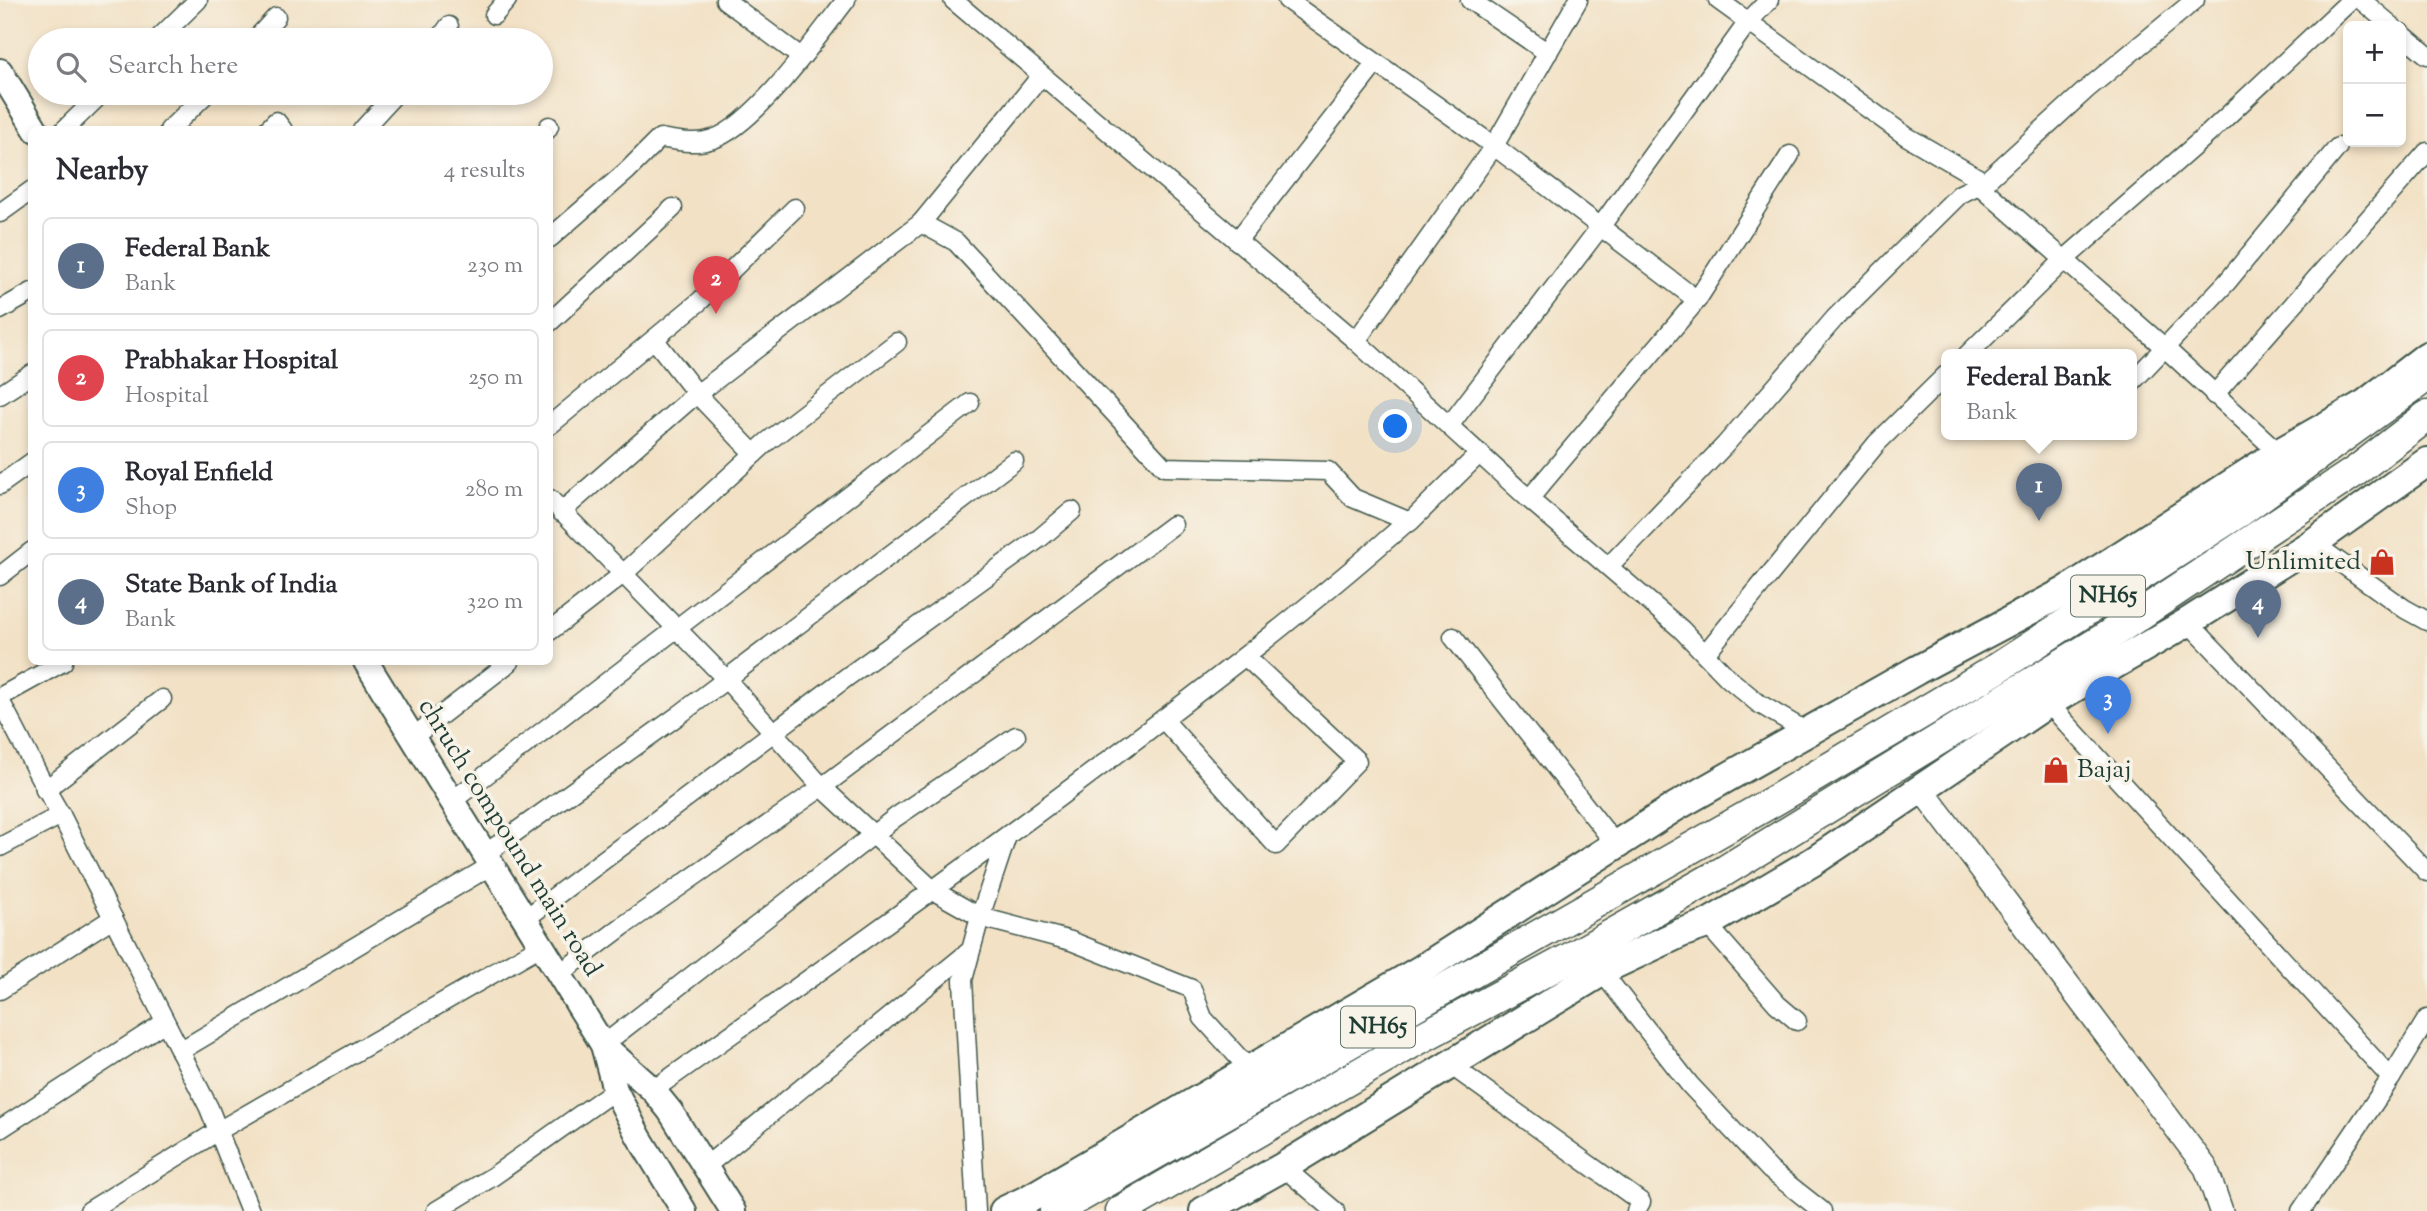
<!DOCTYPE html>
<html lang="en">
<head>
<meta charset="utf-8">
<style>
  :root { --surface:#fff; --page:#f2f2f3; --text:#2b2b33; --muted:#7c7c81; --line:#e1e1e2; --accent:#1a73e8 }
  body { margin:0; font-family:"Sorts Mill Goudy",serif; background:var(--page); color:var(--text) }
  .controls { position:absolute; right:21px; top:21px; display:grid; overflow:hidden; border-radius:10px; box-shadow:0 4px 10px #0003 }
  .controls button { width:63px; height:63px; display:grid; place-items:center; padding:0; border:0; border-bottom:2px solid var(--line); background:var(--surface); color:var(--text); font:35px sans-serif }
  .you { position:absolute; left:1396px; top:427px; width:24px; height:24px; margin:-18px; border:5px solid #fff; border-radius:50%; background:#1a73e8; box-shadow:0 0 0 10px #1a73e833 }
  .badge { display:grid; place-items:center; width:46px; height:46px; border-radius:50%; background:var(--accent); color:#fff; font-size:23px; font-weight:700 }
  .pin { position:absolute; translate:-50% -58px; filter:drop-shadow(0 2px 4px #0008) }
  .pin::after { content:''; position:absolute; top:37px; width:24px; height:21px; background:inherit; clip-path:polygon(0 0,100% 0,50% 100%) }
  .popup { position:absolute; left:1941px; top:349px; width:196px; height:91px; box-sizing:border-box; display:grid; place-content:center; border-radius:10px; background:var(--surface); filter:drop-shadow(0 2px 5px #0005); font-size:23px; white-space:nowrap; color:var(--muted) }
  .popup b { font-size:26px; color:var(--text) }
  .popup::after { content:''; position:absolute; left:50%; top:100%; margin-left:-14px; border:14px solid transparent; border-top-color:var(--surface) }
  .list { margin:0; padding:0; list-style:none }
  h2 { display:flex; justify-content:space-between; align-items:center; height:91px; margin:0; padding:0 28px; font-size:30px }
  h2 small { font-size:23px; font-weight:400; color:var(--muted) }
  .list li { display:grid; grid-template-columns:46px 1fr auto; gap:21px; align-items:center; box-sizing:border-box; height:98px; margin:0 14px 14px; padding:0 14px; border:2px solid var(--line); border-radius:10px }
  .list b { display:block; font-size:26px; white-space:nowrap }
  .list p { margin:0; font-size:23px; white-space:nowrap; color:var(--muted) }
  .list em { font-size:23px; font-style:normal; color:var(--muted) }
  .icon { flex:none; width:38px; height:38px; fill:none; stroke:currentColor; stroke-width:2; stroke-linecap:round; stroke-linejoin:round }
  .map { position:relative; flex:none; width:2427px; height:1211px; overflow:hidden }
  .search { position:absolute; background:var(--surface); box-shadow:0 4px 10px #0003; left:28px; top:28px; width:525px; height:77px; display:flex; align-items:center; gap:18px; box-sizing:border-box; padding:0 24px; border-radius:38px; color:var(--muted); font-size:26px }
  .panel { position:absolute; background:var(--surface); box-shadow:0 4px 10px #0003; left:28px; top:126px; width:525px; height:539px; border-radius:10px }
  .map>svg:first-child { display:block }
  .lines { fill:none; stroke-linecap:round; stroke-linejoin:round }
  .minor-casing { stroke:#3f564a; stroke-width:21 }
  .tertiary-casing { stroke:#3f564a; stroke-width:26 }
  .secondary-casing { stroke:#3f564a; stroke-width:28 }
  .primary-casing { stroke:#3f564a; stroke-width:32 }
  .trunk-casing { stroke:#3f564a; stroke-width:33 }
  .minor { stroke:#fff; stroke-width:18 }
  .tertiary { stroke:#fff; stroke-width:23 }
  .secondary { stroke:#fff; stroke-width:24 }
  .primary { stroke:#fff; stroke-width:28 }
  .trunk { stroke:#fff; stroke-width:30 }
  .labels { text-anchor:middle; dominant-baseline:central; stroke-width:7; stroke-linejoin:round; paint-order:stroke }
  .shield { fill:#f7f3e8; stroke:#60746a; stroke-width:2 }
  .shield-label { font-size:24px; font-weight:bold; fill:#1f3d34 }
  .poi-label { font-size:26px; fill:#1f3d34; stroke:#f7f3e8; text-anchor:end }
  .street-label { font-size:26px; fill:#1f3d34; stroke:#f7f3e8 }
</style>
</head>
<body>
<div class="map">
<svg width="2427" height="1211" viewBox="0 0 2427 1211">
  <rect width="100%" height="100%" fill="#f7f3e8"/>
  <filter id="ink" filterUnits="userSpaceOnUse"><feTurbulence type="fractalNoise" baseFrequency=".0143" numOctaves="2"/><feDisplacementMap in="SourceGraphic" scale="14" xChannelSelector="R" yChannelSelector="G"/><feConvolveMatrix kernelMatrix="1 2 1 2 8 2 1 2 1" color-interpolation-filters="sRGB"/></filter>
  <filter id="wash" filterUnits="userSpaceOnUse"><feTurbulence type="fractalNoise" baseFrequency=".00686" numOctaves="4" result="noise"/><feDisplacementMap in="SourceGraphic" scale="28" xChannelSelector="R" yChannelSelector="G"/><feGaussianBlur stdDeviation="1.57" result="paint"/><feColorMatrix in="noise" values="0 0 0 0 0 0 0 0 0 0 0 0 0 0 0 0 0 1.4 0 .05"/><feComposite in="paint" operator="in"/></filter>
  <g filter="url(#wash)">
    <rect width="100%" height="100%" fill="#f2e1c5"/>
  </g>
  <g filter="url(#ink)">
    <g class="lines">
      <defs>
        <g id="minor">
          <polyline points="725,0 801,57"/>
          <polyline points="953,0 1356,341 1529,499 1681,629 1728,678 1758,703 1807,732"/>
          <polyline points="1287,0 1494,146 1697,300 1529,499"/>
          <polyline points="1470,0 1548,53"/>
          <polyline points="1718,0 1906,136 1985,182"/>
          <polyline points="2361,0 2392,26"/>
          <polyline points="494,15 507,0"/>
          <polyline points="2401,33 2427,55"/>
          <polyline points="157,40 198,0"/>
          <polyline points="255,40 276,17"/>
          <polyline points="439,40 449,26"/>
          <polyline points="64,130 102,93"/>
          <polyline points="169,130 207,93"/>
          <polyline points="267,130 276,121 283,130"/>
          <polyline points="362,130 396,93"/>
          <polyline points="547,130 549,126"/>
          <polyline points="1979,185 2165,348 2279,453"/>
          <polyline points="0,213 32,190"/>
          <polyline points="921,223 1041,76"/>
          <path d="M550,238L627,171L660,138C678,141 696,145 713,139C755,125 818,36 846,0"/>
          <polyline points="1237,241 1376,63"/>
          <polyline points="1697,300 1790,155"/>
          <polyline points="0,310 32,292"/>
          <polyline points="550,322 673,208"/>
          <polyline points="654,339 697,394 754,454"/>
          <polyline points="1356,341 1494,146 1578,0"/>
          <polyline points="1967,355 2065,259 2208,134 2351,0"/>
          <polyline points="2132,382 2227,282 2338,147"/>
          <polyline points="0,395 32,374"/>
          <polyline points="2214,395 2427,152"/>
          <polyline points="550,425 700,301 795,208"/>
          <polyline points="1449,426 1601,226 1748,22 1769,0"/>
          <polyline points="0,485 32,462"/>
          <polyline points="550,499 726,679 822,787 934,891 980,917 1071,941 1192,989 1203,1018 1250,1070"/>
          <polyline points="561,512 688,401 921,223 956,242 1164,467 1328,471 1353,498 1410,522 1480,453"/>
          <polyline points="2313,543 2405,609 2427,621"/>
          <polyline points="1609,566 1725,445 1835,318 1960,194 1985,182 2087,89 2195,0"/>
          <polyline points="0,576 32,551"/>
          <polyline points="2188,622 2427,872"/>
          <polyline points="550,631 623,574 767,442 897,342"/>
          <polyline points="1453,637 1616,845"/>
          <polyline points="1705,654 1877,443 1946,375"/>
          <polyline points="0,697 63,662"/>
          <path d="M0,701C21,738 38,778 61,815L209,1108L250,1211"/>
          <polyline points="2048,703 2391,1078 2301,1211"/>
          <polyline points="1163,719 1276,845 1357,761 1245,656"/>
          <polyline points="413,737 510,662"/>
          <polyline points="45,790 162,699"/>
          <polyline points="452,801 970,403"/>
          <polyline points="0,847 61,815"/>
          <polyline points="485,854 679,715 1014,461"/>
          <polyline points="525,919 847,677 1040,538 1072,511"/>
          <polyline points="1707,924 1777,1004 1797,1021"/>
          <polyline points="1602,972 1690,1085 1770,1170 1822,1211"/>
          <polyline points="558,975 623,926 822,787 1173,525"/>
          <polyline points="0,990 113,918"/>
          <polyline points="603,1045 896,817 1016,736"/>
          <polyline points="180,1051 492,865"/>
          <polyline points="1449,1064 1641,1202 1636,1211"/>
          <polyline points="2391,1078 2427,1019"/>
          <path d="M653,1090C798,987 943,884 1086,777C1196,695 1305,612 1408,521"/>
          <polyline points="0,1129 165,1022"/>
          <polyline points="705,1167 971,950"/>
          <polyline points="1283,1167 1335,1211"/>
          <polyline points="89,1211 218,1131 541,946"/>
          <polyline points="436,1211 492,1177 615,1090"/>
          <polyline points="976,1211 963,980 980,917 1007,836"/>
        </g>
        <polyline id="tertiary" points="1922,790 2206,1168 2221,1211"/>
        <g id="secondary">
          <polyline points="0,71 36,130"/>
          <polyline points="366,662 603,1045 653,1090 670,1111 733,1211"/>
          <polyline points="603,1045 615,1090 639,1137 684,1211"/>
        </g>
        <g id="primary">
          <polyline points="1004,1211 1027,1200 1422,969 1675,807 1917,670 2066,591 2279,453 2365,404 2427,356"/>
          <polyline points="1204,1211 1283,1167 1611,966 1681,933 1707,924 1814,861 2048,703 2188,622 2313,543 2427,462"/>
        </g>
        <g id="trunk">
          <polyline points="1055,1211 1777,799 1996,669 2239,512 2427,376"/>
          <polyline points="1121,1211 1417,1040 1570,958 1721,873 2103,639 2356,471 2427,416"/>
        </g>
      </defs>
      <use href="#minor" class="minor-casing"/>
      <use href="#tertiary" class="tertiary-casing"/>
      <use href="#secondary" class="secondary-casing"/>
      <use href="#primary" class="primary-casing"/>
      <use href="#trunk" class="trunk-casing"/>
      <use href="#minor" class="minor"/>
      <use href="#tertiary" class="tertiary"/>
      <use href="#secondary" class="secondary"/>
      <use href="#primary" class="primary"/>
      <use href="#trunk" class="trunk"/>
    </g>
  </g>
  <defs>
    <symbol id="shop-bare" viewBox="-9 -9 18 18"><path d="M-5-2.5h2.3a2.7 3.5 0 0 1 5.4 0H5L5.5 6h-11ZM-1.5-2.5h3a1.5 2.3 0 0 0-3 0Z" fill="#c8321e" stroke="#f7f3e8" stroke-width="2.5" paint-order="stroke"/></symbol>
  </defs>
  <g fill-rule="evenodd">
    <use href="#shop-bare" x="2363" y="543" width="38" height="38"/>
    <use href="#shop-bare" x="2037" y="751" width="38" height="38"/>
  </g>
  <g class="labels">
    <g class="shield">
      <rect x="2071" y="575.5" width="74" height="41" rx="5"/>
      <rect x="1341" y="1006.5" width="74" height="41" rx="5"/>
    </g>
    <g class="shield-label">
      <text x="2108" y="596">NH65</text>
      <text x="1378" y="1027">NH65</text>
    </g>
    <g class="poi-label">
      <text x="2361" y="562">Unlimited</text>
      <text x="2077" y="770" text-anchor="start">Bajaj</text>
    </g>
    <g class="street-label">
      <text transform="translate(509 838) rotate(58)">chruch compound main road</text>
    </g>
  </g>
</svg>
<div class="controls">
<button>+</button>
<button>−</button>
</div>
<div class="you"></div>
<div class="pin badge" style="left:2039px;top:521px;background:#5c6f8a">1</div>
<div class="popup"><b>Federal Bank</b>Bank</div>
<div class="pin badge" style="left:716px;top:314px;background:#e0444e">2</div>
<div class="pin badge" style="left:2108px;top:734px;background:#3f7fe0">3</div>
<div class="pin badge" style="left:2258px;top:638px;background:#5c6f8a">4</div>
<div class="search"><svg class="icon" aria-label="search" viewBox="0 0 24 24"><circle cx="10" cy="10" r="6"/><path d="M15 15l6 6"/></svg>Search here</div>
<section class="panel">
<h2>Nearby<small>4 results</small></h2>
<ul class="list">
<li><span class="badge" style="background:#5c6f8a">1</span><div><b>Federal Bank</b><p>Bank</p></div><em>230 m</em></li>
<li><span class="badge" style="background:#e0444e">2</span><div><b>Prabhakar Hospital</b><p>Hospital</p></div><em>250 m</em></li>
<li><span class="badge" style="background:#3f7fe0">3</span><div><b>Royal Enfield</b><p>Shop</p></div><em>280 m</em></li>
<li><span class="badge" style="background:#5c6f8a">4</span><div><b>State Bank of India</b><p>Bank</p></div><em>320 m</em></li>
</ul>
</section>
</div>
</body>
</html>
